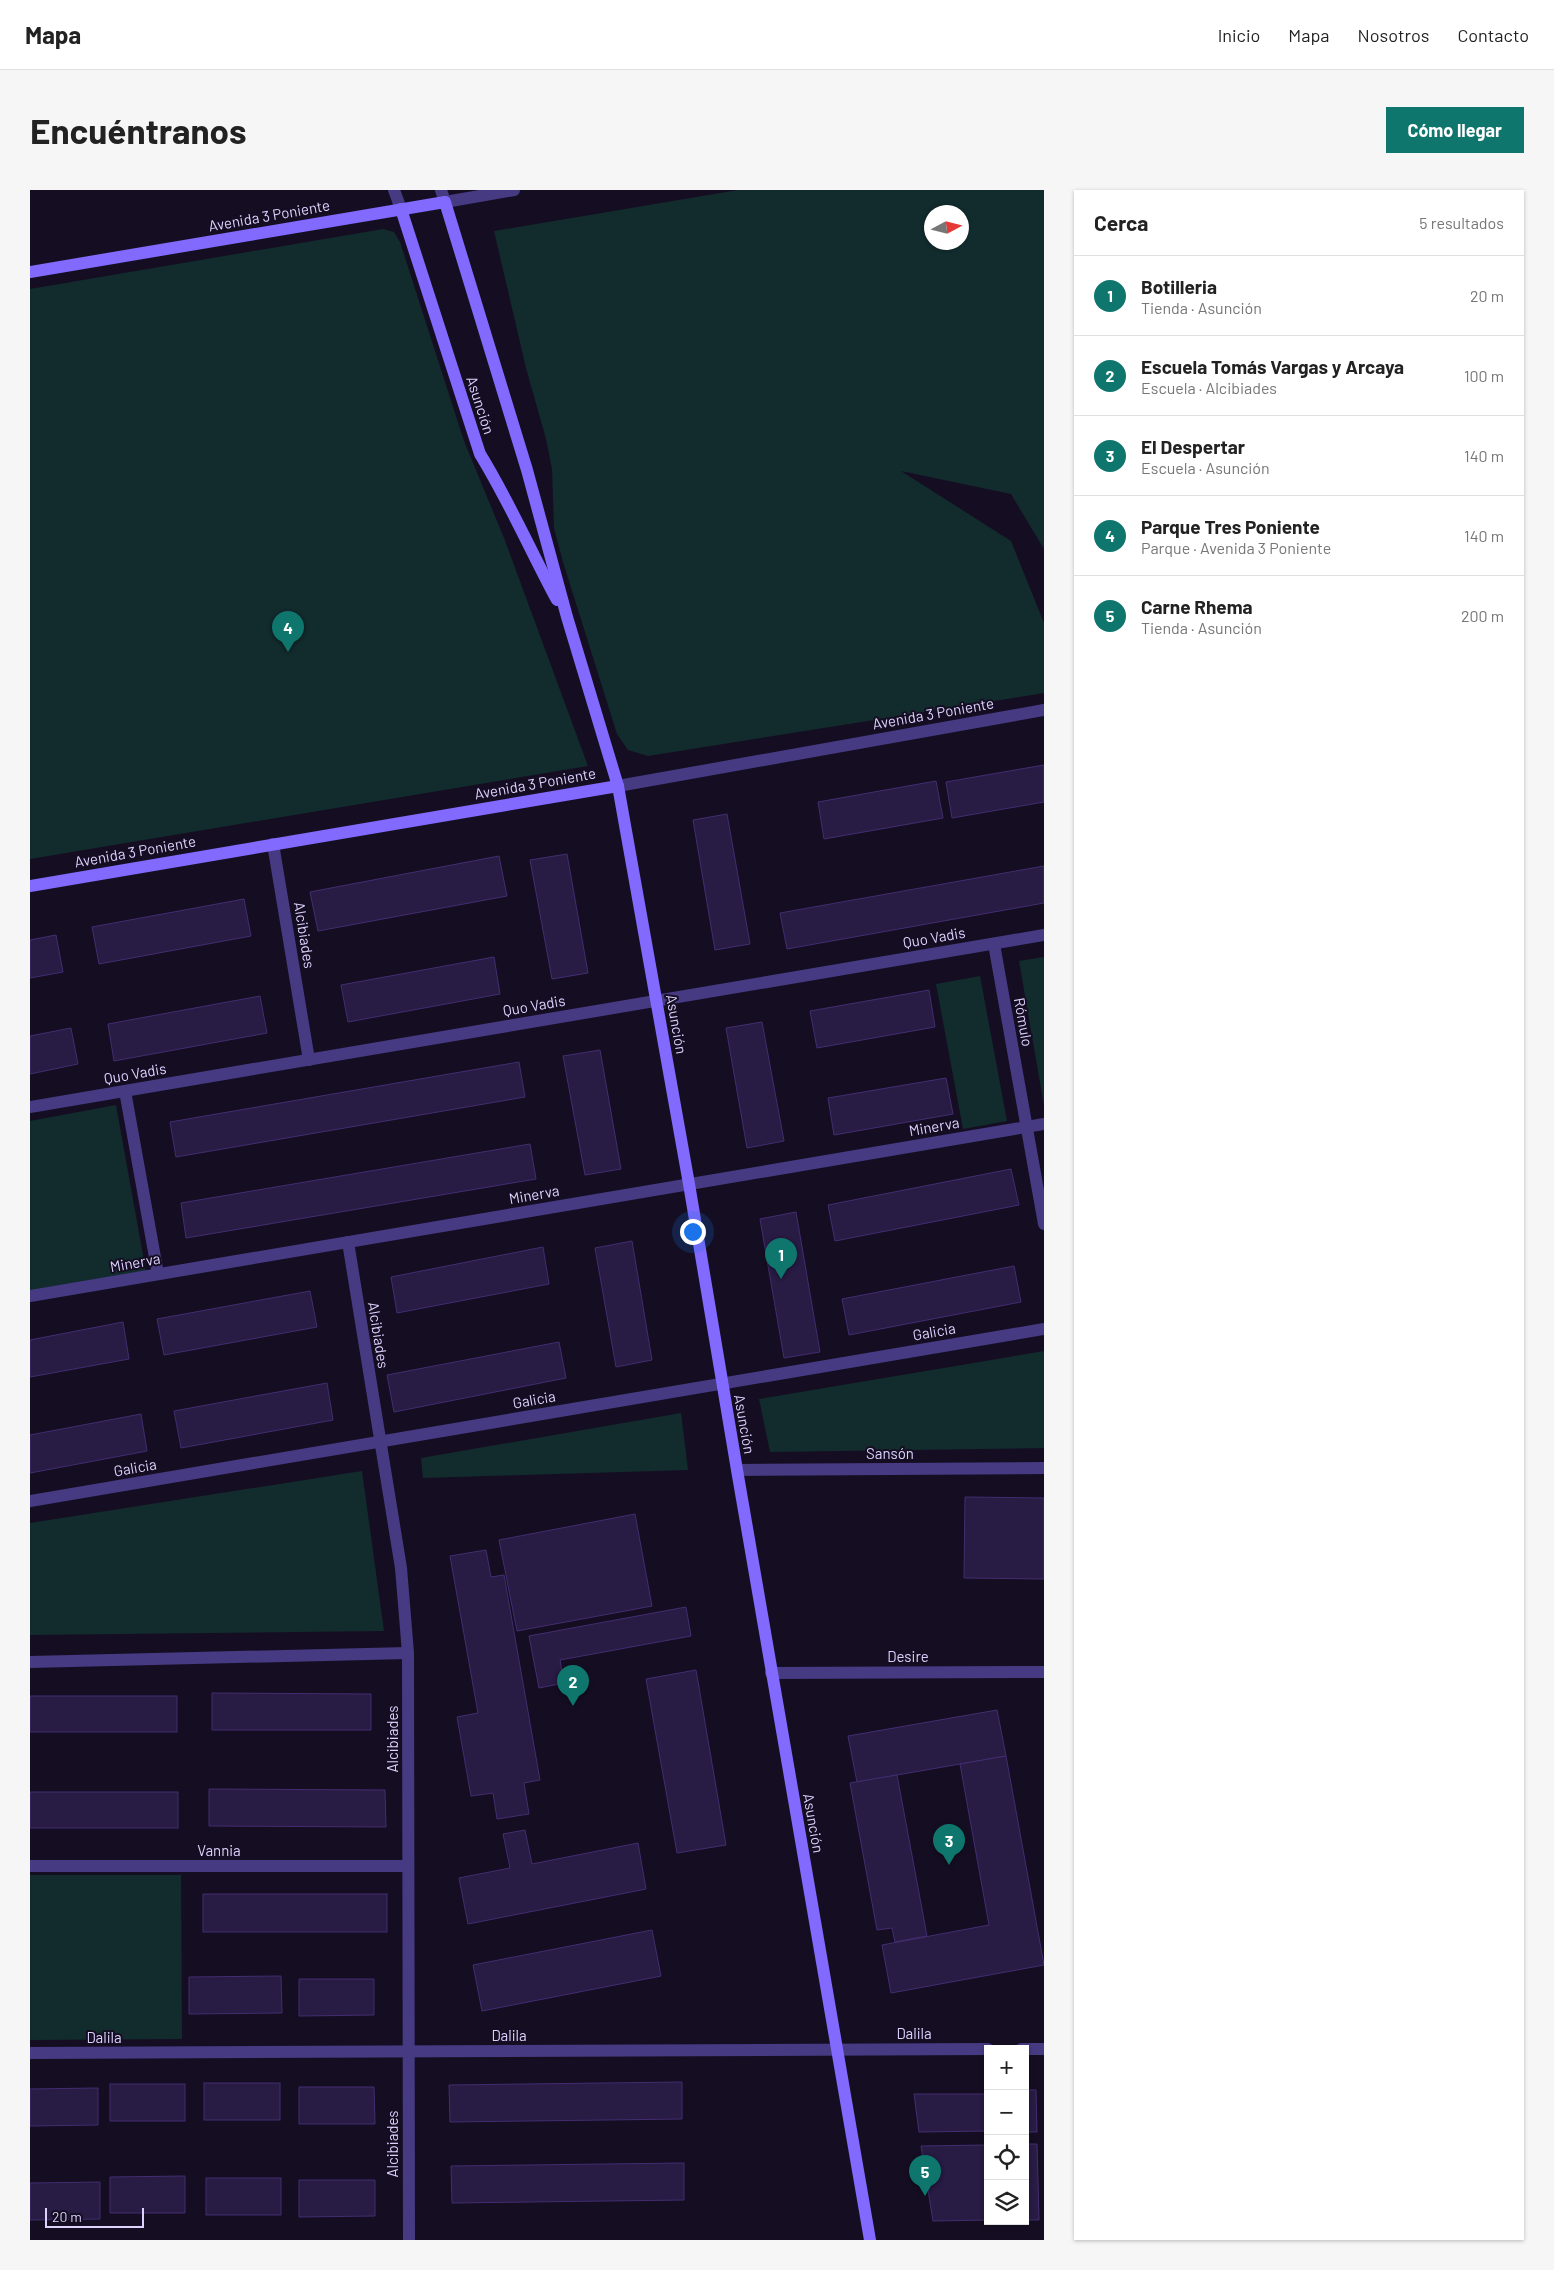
<!DOCTYPE html>
<html lang="es">
<head>
<meta charset="utf-8">
<style>
  :root { --surface:#fff; --page:#f6f6f6; --text:#222; --muted:#767676; --line:#e0e0e0; --accent:#0f766e }
  body { margin:0; font-family:Barlow,sans-serif; background:var(--page); color:var(--text) }
  .controls { position:absolute; right:15px; bottom:15px; display:grid; overflow:hidden; border-radius:0px; box-shadow:0 1px 4px #0004 }
  .controls button { width:45px; height:45px; display:grid; place-items:center; padding:0; border:0; border-bottom:1px solid var(--line); background:var(--surface); color:var(--text); font:25px sans-serif }
  .compass { position:absolute; left:894px; top:15px; width:45px; height:45px; border-radius:50%; background:var(--surface); box-shadow:0 1px 4px #0004; rotate:83deg }
  .scale { position:absolute; left:15px; bottom:12px; width:99px; box-sizing:border-box; padding-left:5px; border:2px solid #dcd2fe; border-top:0; font-size:14px; line-height:18px; white-space:nowrap; color:#dcd2fe; -webkit-text-stroke:4px #150e23; paint-order:stroke }
  .you { position:absolute; left:662px; top:1041px; width:18px; height:18px; margin:-12px; border:4px solid #fff; border-radius:50%; background:#1a73e8; box-shadow:0 0 0 8px #1a73e833 }
  .badge { display:grid; place-items:center; width:32px; height:32px; border-radius:50%; background:var(--accent); color:#fff; font-size:16px; font-weight:700 }
  .pin { position:absolute; translate:-50% -41px; filter:drop-shadow(0 1px 2px #0008) }
  .pin::after { content:''; position:absolute; top:26px; width:18px; height:15px; background:inherit; clip-path:polygon(0 0,100% 0,50% 100%) }
  .list { margin:0; padding:0; list-style:none }
  h2 { display:flex; justify-content:space-between; align-items:center; height:65px; margin:0; padding:0 20px; font-size:21px }
  h2 small { font-size:16px; font-weight:400; color:var(--muted) }
  .list li { display:grid; grid-template-columns:32px 1fr auto; gap:15px; align-items:center; box-sizing:border-box; height:80px; padding:0 20px; border-top:1px solid var(--line) }
  .list b { display:block; font-size:19px; white-space:nowrap }
  .list p { margin:0; font-size:16px; white-space:nowrap; color:var(--muted) }
  .list em { font-size:16px; font-style:normal; color:var(--muted) }
  .icon { flex:none; width:28px; height:28px; fill:none; stroke:currentColor; stroke-width:2; stroke-linecap:round; stroke-linejoin:round }
  .map { position:relative; flex:none; width:1014px; height:2050px; overflow:hidden; border-radius:0px }
  header { display:flex; align-items:center; gap:30px; box-sizing:border-box; height:70px; padding:0 25px; background:var(--surface); border-bottom:1px solid var(--line) }
  header strong { font-size:24px }
  nav { display:flex; gap:28px; margin-inline-start:auto; font-size:18px }
  .intro { display:flex; align-items:center; justify-content:space-between; box-sizing:border-box; height:120px; padding:0 30px }
  h1 { margin:0; font-size:35px }
  .button { padding:12px 22px; border-radius:0px; background:var(--accent); color:#fff; font-size:18px; font-weight:700 }
  main { display:flex; gap:30px; padding:0 30px }
  aside { flex:1; background:var(--surface); border-radius:0px; box-shadow:0 1px 4px #0004 }
  .map>svg:first-child { display:block }
  .green { fill:#122b2d; fill-rule:evenodd }
  .building { fill:#281b44; stroke:#432d70 }
  .lines { fill:none; stroke-linecap:round; stroke-linejoin:round }
  .street { stroke:#463a82; stroke-width:12 }
  .secondary { stroke:#816afd; stroke-width:12 }
  .labels { text-anchor:middle; dominant-baseline:central; stroke-width:4; stroke-linejoin:round; paint-order:stroke }
  .street-label { font-size:15px; fill:#dcd2fe; stroke:#150e23 }
</style>
</head>
<body>
<header>
<strong>Mapa</strong>
<nav><a>Inicio</a><a>Mapa</a><a>Nosotros</a><a>Contacto</a></nav>
</header>
<div class="intro"><h1>Encuéntranos</h1><a class="button">Cómo llegar</a></div>
<main>
<div class="map">
<svg width="1014" height="2050" viewBox="0 0 1014 2050">
  <rect width="100%" height="100%" fill="#150e23"/>
  <g class="green">
    <path d="M708,0H1014V359L981,304L871,281L981,351L1014,433V503L618,566L598,560L587,544L533,372L524,338L522,279L516,249L496,178L464,41ZM902,22H932V52H902Z"/>
    <polygon points="353,39 364,42 370,52 434,251 474,348 558,576 0,669 0,99"/>
    <polygon points="1014,767 1014,916 989,771"/>
    <polygon points="950,786 977,931 933,939 906,794"/>
    <polygon points="86,915 116,1082 0,1103 0,931"/>
    <polygon points="1014,1161 1014,1258 740,1262 729,1209"/>
    <polygon points="651,1223 658,1280 393,1288 391,1268"/>
    <polygon points="332,1281 354,1441 0,1445 0,1333"/>
    <polygon points="0,1685 151,1685 152,1849 0,1850"/>
  </g>
  <g class="building">
    <polygon points="1014,575 1014,612 922,628 916,592"/>
    <polygon points="906,591 913,628 794,649 788,612"/>
    <polygon points="697,624 720,754 685,760 663,630"/>
    <polygon points="537,664 558,783 522,789 500,670"/>
    <polygon points="469,666 477,706 288,741 280,702"/>
    <polygon points="1014,676 1014,713 757,759 750,723"/>
    <polygon points="214,709 221,746 69,774 62,737"/>
    <polygon points="26,745 33,782 0,788 0,750"/>
    <polygon points="464,767 470,804 318,832 311,795"/>
    <polygon points="899,800 905,837 787,858 780,821"/>
    <polygon points="230,806 237,843 84,871 78,834"/>
    <polygon points="732,832 754,951 717,958 696,838"/>
    <polygon points="41,838 48,874 0,884 0,846"/>
    <polygon points="570,860 591,979 555,985 533,866"/>
    <polygon points="489,872 495,907 146,967 140,932"/>
    <polygon points="916,888 923,924 804,945 798,908"/>
    <polygon points="500,954 506,989 156,1048 151,1013"/>
    <polygon points="981,979 989,1015 805,1051 798,1015"/>
    <polygon points="766,1022 790,1162 754,1168 730,1029"/>
    <polygon points="602,1051 622,1170 586,1177 565,1058"/>
    <polygon points="513,1057 519,1094 367,1123 361,1087"/>
    <polygon points="984,1076 991,1112 819,1145 812,1109"/>
    <polygon points="280,1101 287,1137 134,1165 127,1129"/>
    <polygon points="93,1132 99,1169 0,1187 0,1150"/>
    <polygon points="529,1152 536,1188 364,1222 357,1185"/>
    <polygon points="297,1193 303,1230 151,1258 144,1221"/>
    <polygon points="111,1224 117,1261 0,1283 0,1245"/>
    <polygon points="935,1307 1014,1308 1014,1389 934,1388"/>
    <polygon points="605,1324 622,1416 487,1441 469,1350"/>
    <polygon points="456,1360 461,1387 474,1385 510,1590 494,1593 499,1624 467,1629 463,1603 441,1606 427,1527 448,1523 420,1366"/>
    <polygon points="656,1417 661,1446 530,1470 534,1493 509,1498 499,1446"/>
    <polygon points="666,1480 696,1655 647,1663 616,1489"/>
    <polygon points="182,1503 341,1504 341,1540 182,1540"/>
    <rect x="0" y="1506" width="147" height="36"/>
    <polygon points="967,1520 976,1566 827,1592 818,1546"/>
    <polygon points="976,1566 1014,1775 861,1803 852,1755 959,1735 930,1574"/>
    <polygon points="867,1585 897,1746 865,1752 862,1738 847,1740 820,1593"/>
    <polygon points="179,1599 355,1600 356,1637 179,1636"/>
    <rect x="0" y="1602" width="148" height="36"/>
    <polygon points="495,1640 502,1674 608,1653 616,1699 438,1734 429,1688 480,1678 473,1644"/>
    <rect x="173" y="1704" width="184" height="38"/>
    <polygon points="622,1740 631,1786 452,1821 443,1775"/>
    <polygon points="251,1786 252,1823 159,1824 159,1787"/>
    <polygon points="269,1789 344,1789 344,1825 269,1826"/>
    <polygon points="652,1892 652,1929 420,1932 419,1895"/>
    <rect x="174" y="1893" width="76" height="37"/>
    <rect x="80" y="1894" width="75" height="37"/>
    <polygon points="269,1897 344,1897 345,1934 269,1934"/>
    <polygon points="68,1898 68,1935 0,1936 0,1899"/>
    <polygon points="995,1900 1006,1900 1007,1942 995,1942"/>
    <polygon points="884,1904 958,1904 958,1941 889,1942"/>
    <polygon points="995,1954 1007,1954 1009,2030 995,2030"/>
    <polygon points="958,1955 958,2030 903,2031 891,1956"/>
    <polygon points="654,1973 654,2010 422,2013 421,1976"/>
    <polygon points="155,1986 155,2023 80,2023 80,1987"/>
    <rect x="176" y="1988" width="75" height="37"/>
    <polygon points="269,1990 345,1990 345,2026 269,2027"/>
    <polygon points="70,1992 70,2029 0,2030 0,1993"/>
  </g>
  <g class="lines">
    <g class="street">
      <polyline points="364,0 371,19"/>
      <polyline points="411,0 415,12 484,0"/>
      <polyline points="588,596 1014,520"/>
      <polyline points="243,654 279,870"/>
      <polyline points="964,754 1014,1034"/>
      <polyline points="95,901 128,1084"/>
      <polyline points="0,917 1014,745"/>
      <polyline points="318,1052 371,1378 378,1463 379,2050"/>
      <polyline points="0,1106 1014,934"/>
      <polyline points="707,1280 1014,1278"/>
      <polyline points="0,1311 1014,1139"/>
      <polyline points="0,1472 378,1463"/>
      <polyline points="741,1483 1014,1482"/>
      <polyline points="0,1676 378,1676"/>
      <polyline points="991,1859 1014,1859"/>
      <polyline points="0,1863 958,1859"/>
    </g>
    <g class="secondary">
      <path d="M371,19L450,264C479,311 501,362 527,410"/>
      <polyline points="0,82 415,12 497,280 537,427 588,596 659,994 707,1280 840,2050"/>
      <polyline points="0,696 588,596"/>
    </g>
  </g>
  <g class="labels">
    <g class="street-label">
      <text transform="translate(239 25) rotate(-10)">Avenida 3 Poniente</text>
      <text transform="translate(451 215) rotate(72)">Asunción</text>
      <text transform="translate(903 523) rotate(-10)">Avenida 3 Poniente</text>
      <text transform="translate(505 593) rotate(-10)">Avenida 3 Poniente</text>
      <text transform="translate(105 661) rotate(-10)">Avenida 3 Poniente</text>
      <text transform="translate(275 745) rotate(81)">Alcibiades</text>
      <text transform="translate(904 747) rotate(-10)">Quo Vadis</text>
      <text transform="translate(504 815) rotate(-10)">Quo Vadis</text>
      <text transform="translate(994 832) rotate(80)">Rómulo</text>
      <text transform="translate(647 834) rotate(80)">Asunción</text>
      <text transform="translate(105 883) rotate(-10)">Quo Vadis</text>
      <text transform="translate(904 936) rotate(-10)">Minerva</text>
      <text transform="translate(504 1004) rotate(-10)">Minerva</text>
      <text transform="translate(105 1072) rotate(-10)">Minerva</text>
      <text transform="translate(904 1141) rotate(-10)">Galicia</text>
      <text transform="translate(349 1145) rotate(81)">Alcibiades</text>
      <text transform="translate(504 1209) rotate(-10)">Galicia</text>
      <text transform="translate(715 1234) rotate(80)">Asunción</text>
      <text x="860" y="1263">Sansón</text>
      <text transform="translate(105 1277) rotate(-10)">Galicia</text>
      <text x="878" y="1466">Desire</text>
      <text transform="translate(362 1549) rotate(-90)">Alcibiades</text>
      <text transform="translate(784 1633) rotate(80)">Asunción</text>
      <text x="189" y="1660">Vannia</text>
      <text x="884" y="1843">Dalila</text>
      <text x="479" y="1845">Dalila</text>
      <text x="74" y="1847">Dalila</text>
      <text transform="translate(362 1954) rotate(-90)">Alcibiades</text>
    </g>
  </g>
</svg>
<div class="controls">
<button>+</button>
<button>−</button>
<button><svg class="icon" aria-label="locate" viewBox="0 0 24 24"><circle cx="12" cy="12" r="6"/><path d="M12 2v4M12 18v4M2 12h4M18 12h4"/></svg></button>
<button><svg class="icon" aria-label="layers" viewBox="0 0 24 24"><path d="M12 4l9 5-9 5-9-5zM3 14l9 5 9-5"/></svg></button>
</div>
<svg class="compass" viewBox="-18 -18 36 36"><path d="M0-13l5 13h-10z" fill="#e53935"/><path d="M0 13l5-13h-10z" fill="#767676"/></svg>
<div class="scale">20 m</div>
<div class="you"></div>
<div class="pin badge" style="left:751px;top:1089px">1</div>
<div class="pin badge" style="left:543px;top:1516px">2</div>
<div class="pin badge" style="left:919px;top:1675px">3</div>
<div class="pin badge" style="left:258px;top:462px">4</div>
<div class="pin badge" style="left:895px;top:2006px">5</div>
</div>
<aside>
<h2>Cerca<small>5 resultados</small></h2>
<ul class="list">
<li><span class="badge">1</span><div><b>Botilleria</b><p>Tienda · Asunción</p></div><em>20 m</em></li>
<li><span class="badge">2</span><div><b>Escuela Tomás Vargas y Arcaya</b><p>Escuela · Alcibiades</p></div><em>100 m</em></li>
<li><span class="badge">3</span><div><b>El Despertar</b><p>Escuela · Asunción</p></div><em>140 m</em></li>
<li><span class="badge">4</span><div><b>Parque Tres Poniente</b><p>Parque · Avenida 3 Poniente</p></div><em>140 m</em></li>
<li><span class="badge">5</span><div><b>Carne Rhema</b><p>Tienda · Asunción</p></div><em>200 m</em></li>
</ul>
</aside>
</main>
</body>
</html>
